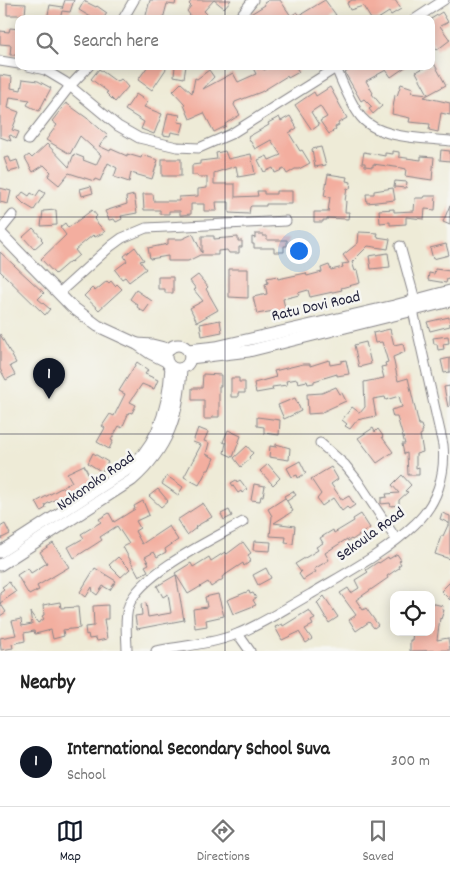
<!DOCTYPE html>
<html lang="en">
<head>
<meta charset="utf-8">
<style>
  :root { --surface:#fff; --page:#f6f6f6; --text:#222; --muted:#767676; --line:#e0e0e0; --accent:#111827 }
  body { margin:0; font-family:Dekko,sans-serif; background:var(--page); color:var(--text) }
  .controls { position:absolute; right:15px; bottom:15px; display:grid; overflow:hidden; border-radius:10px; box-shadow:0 2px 12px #0003 }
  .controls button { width:45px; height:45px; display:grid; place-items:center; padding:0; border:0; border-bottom:1px solid var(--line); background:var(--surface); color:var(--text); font:25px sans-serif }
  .you { position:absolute; left:298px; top:250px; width:18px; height:18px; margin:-12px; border:4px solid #fff; border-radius:50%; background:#1a73e8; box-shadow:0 0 0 8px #1a73e833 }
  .badge { display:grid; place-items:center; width:32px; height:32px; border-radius:50%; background:var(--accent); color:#fff; font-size:16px; font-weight:700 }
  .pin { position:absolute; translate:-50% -41px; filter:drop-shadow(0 1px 2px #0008) }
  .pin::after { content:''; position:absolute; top:26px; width:18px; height:15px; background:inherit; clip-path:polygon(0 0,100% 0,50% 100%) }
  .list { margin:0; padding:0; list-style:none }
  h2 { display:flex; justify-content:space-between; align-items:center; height:65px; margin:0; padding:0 20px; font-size:21px }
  h2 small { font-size:16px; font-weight:400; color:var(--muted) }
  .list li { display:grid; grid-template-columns:32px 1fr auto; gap:15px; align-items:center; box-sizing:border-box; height:90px; padding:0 20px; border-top:1px solid var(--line) }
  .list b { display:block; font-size:19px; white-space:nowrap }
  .list p { margin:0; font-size:16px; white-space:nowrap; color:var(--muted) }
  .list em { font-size:16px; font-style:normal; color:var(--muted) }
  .icon { flex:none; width:28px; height:28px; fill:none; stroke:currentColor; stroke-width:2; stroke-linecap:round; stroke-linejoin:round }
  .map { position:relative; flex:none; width:450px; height:651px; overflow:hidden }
  .search { position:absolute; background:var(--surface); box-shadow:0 2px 12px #0003; left:15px; right:15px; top:15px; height:55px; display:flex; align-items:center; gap:12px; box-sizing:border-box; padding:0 18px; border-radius:10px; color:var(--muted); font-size:19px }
  .sheet { height:155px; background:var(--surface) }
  nav { display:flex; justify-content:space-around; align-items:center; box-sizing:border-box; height:70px; border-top:1px solid var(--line); background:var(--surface); font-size:14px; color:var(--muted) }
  nav a { display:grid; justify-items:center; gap:2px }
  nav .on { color:var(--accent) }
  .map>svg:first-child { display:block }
  .building { fill:#f3ae9f }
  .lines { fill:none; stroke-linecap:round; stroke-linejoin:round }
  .minor-casing { stroke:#888689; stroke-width:11 }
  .major-casing { stroke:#888689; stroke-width:13 }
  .minor { stroke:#fff; stroke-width:9 }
  .major { stroke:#fff; stroke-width:11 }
  .grid { fill:none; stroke:#22223b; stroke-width:1; stroke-opacity:0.55 }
  .labels { text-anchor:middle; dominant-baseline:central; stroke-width:5; stroke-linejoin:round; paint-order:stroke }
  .street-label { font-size:16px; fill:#22223b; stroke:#f6f6f2 }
</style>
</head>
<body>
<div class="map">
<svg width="450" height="651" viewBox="0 0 450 651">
  <rect width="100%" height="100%" fill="#f6f6f2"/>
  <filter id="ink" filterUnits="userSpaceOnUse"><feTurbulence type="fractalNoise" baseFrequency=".02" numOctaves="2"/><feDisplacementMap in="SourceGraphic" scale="10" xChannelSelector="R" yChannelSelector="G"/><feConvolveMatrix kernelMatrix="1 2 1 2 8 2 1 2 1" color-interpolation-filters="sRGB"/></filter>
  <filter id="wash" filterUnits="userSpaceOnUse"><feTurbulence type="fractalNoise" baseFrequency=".0096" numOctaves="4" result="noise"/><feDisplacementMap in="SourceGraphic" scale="20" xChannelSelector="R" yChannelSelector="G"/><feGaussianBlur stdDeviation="1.12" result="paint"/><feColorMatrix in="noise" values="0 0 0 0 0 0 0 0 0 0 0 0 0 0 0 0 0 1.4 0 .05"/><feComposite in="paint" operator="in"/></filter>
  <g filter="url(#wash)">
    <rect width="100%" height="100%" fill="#eeebd7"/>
    <g id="blocks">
      <g class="building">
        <polygon points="65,0 74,0 70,12 62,11 60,19 47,19 50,5 63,7 62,9"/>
        <polygon points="150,0 176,0 175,5 167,4 163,19 145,19"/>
        <polygon points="192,0 214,0 204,11 212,19 186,19 190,15 187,11 191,6 189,4"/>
        <polygon points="214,0 231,0 224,8"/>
        <polygon points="269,0 280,0 291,16 297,12 300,15 325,0 336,15 330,19 252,19 249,15 265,5 264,3"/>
        <polygon points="352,0 395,0 401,9 391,15 389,12 378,19 371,19 363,6 350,10 347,3"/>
        <polygon points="84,1 96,7 97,6 107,13 103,19 94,19 79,10"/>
        <polygon points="7,3 26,4 25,15 7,15"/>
        <polygon points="442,12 448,22 440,26 450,40 437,50 431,41 431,19"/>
        <polygon points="10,28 19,29 19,55 10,55 11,45 0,44 0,31 9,32"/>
        <polygon points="431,58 446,85 424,97 450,103 450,115 441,113 438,132 429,130 430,124 409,122 410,118 392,114 395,95 397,96 401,84 413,88 411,92 428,94 416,72 427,66 431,66"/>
        <polygon points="148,66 168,66 152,90 138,80"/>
        <polygon points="175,66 186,66 184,78 174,76"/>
        <polygon points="252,66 262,66 264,70 272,66 295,66 299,72 288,78 287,76 261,92 235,102 234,105 240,115 225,124 226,126 214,132 204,113 190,119 184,105 185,104 173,91 181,83 192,93 195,78 197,79 209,70 214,77 203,89 233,73 238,82 256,74"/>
        <polygon points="355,66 358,66 360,69 365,66 407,66 391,77 386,70 366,81 373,93 372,94 382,106 373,114 369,109 372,107 364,99 361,101 345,73"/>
        <polygon points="99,69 117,82 121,79 128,87 115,102 106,93 108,92 91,79"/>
        <polygon points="0,75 12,77 11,88 21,90 23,79 38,81 51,88 39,111 27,105 30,100 10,97 8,108 19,112 12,130 19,132 16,139 11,135 9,136 11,141 0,137"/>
        <polygon points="330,87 347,118 338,123 339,125 335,127 336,129 329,134 320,121 327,117 320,106 311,112 319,125 312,130 295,105 314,92 316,96"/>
        <polygon points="136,94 148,102 144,107 162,114 154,134 141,129 144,122 125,110"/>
        <polygon points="66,103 91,121 108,136 99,146 110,151 111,149 127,156 127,154 141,158 142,155 158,160 152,179 131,173 129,182 114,177 117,168 108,163 100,181 95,179 94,181 69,173 59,185 48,176 51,172 44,165 33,172 25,158 29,155 32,158 47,144 69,167 74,154 84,158 83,160 96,165 101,155 80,136 70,154 46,140 57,125 52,121"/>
        <polygon points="168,113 180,115 178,122 184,123 181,134 171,132 170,136 163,135"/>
        <polygon points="290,116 297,128 289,133 300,151 302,150 310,163 299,169 295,169 287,174 284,169 275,173 273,168 264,172 258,160 267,156 269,160 281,155 271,140 255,149 248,137 269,125 268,123 279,117 281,121"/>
        <polygon points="321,147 326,165 315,167 312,149"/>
        <polygon points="441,150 450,151 450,161 440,160"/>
        <polygon points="225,151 228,159 251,154 255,174 238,177 236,166 214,173 214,184 235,184 235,197 258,196 257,191 264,191 264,194 276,194 276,191 292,191 292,204 266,204 266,206 251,206 250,207 249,214 229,213 229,202 216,202 217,211 204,211 204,204 191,204 191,214 180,215 180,211 169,211 169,214 160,214 160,210 144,210 143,194 153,194 154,201 179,201 179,197 198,196 198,189 207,188 207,177 198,177 197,175 192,175 192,165 200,164 200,161 217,159 216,153"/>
        <polygon points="393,151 399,152 399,157 421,160 421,156 434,157 432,180 405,176 406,169 402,168 373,164 373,167 365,166 365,163 362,163 364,152 385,156 385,153 393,154"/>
        <polygon points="9,157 11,162 17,160 20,169 9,172 4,158"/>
        <rect x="162" y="159" width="19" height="17"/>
        <polygon points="328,174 347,177 346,181 351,182 350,189 347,188 345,201 346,201 345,212 349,212 348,219 327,218 327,220 323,220 323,222 314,222 314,212 328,212 330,197 324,196"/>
        <polygon points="395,181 407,182 406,188 394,187"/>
        <polygon points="91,186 93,193 82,196 80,189"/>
        <polygon points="0,188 11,191 8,204 0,202"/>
        <polygon points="393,188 395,200 367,203 366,194 374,194 374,191"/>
        <polygon points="40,190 45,193 34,210 24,204 18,198 23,192 29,196 31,193 36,196"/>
        <polygon points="134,195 137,213 121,216 122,219 116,222 114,219 109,220 105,211 127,204 126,197"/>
        <polygon points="425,196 436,196 435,210 425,209 424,219 406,217 406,224 390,225 390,222 380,223 379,210 394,209 394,212 414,211 415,198 424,198"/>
        <polygon points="450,205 450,225 443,222"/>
        <polygon points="56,210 57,225 41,226 43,211"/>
        <polygon points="92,210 97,216 94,219 105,232 95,237 93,235 75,250 79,255 71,262 70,261 55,274 41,259 66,235 60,227 65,223 68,228"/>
        <polygon points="33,228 42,238 41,239 43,241 34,249 23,237"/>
        <polygon points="359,232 378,233 377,237 390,239 388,249 368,246 352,262 355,271 357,270 360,283 341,288 342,290 310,297 308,290 298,293 299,295 283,299 286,312 276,315 274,311 257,314 253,297 267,294 265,284 268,283 267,278 277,276 278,279 306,273 307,276 322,272 321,268 329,265 331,270 343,267 342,264 349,263 343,255 358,243"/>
        <polygon points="193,234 202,253 202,236 214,236 214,239 238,237 238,241 242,241 242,247 239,247 239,253 229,253 227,250 218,251 218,255 200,255 188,261 168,261 168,256 150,259 148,248 168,244 168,239 182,239"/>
        <polygon points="255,234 263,234 263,236 267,236 267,240 287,240 287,246 284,246 284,252 274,252 274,248 254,248 254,244 252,244 252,237 255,238"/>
        <polygon points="446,244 449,255 433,259 430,248"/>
        <polygon points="135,247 144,260 140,261 146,269 129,282 125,277 122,279 115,270 127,261 124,256"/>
        <polygon points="0,252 44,293 38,299 50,309 45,315 0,271"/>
        <polygon points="388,253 390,267 371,269 369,256"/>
        <polygon points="229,269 248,269 248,298 229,297"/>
        <polygon points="435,269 450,271 450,280 447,279 446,283 428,280 429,273 434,274"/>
        <polygon points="198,275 208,287 206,289 218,310 197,322 190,308 203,301 194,290 196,289 190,281"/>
        <polygon points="158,277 173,277 173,293 165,293 165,289 158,289"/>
        <polygon points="107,281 109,283 111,281 115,286 117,284 122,289 99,310 84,296 92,288 95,291"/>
        <polygon points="136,290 152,301 144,312 137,307 138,305 130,299"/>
        <polygon points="449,317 450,326 430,331 427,322"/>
        <polygon points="220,320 222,332 202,336 200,324"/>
        <polygon points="390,329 394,345 403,343 405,352 393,357 398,381 408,378 419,425 421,425 423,431 422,431 422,434 420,435 423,452 416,454 416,468 419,467 419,475 408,475 407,453 404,454 402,444 405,444 397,417 393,417 391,410 402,407 399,396 386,400 385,397 373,399 376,416 357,420 350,429 345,426 347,424 342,420 352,407 360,413 365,407 364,382 384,378 381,367 386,366 385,363 388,362 382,342 375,343 373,333"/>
        <polygon points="0,334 16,363 10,366 15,375 6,380 0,369"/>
        <polygon points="448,336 449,343 443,344 444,349 438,350 437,344 434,344 433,338"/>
        <polygon points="366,342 371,364 359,367 354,345"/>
        <polygon points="450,358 450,372 444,373 441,360"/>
        <polygon points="329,360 330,365 341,363 341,361 346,360 349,374 337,376 337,374 314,381 314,383 308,384 307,381 298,383 297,379 286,381 287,385 272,387 273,390 256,393 254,383 276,377 274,371 303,364 310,364 310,366"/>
        <polygon points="137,362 148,370 145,374 158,380 154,389 142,384 130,402 136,405 132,413 129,412 122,428 119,426 111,440 113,441 109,449 97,442 105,428 102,426 110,414 114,416 125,394 119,391"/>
        <polygon points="203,374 221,375 221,386 219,386 219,417 212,417 212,419 204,419 204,400 192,400 192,388 202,388"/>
        <polygon points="231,378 239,378 239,382 245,382 245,393 238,393 238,397 231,397"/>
        <polygon points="450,386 450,406 448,407 444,387"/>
        <polygon points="336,387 340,394 342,393 346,401 322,412 322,413 308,414 307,394 322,393"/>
        <polygon points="295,398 301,411 284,419 278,405"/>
        <polygon points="257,417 280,420 279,435 264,433 264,427 257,426"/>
        <polygon points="198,428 208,432 204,441 209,443 206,454 214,458 209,470 207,470 199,485 184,477 201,445 193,442"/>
        <polygon points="373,428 375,432 378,429 383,436 382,437 393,452 377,463 358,438"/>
        <polygon points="228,430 241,436 233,457 224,453 226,443 223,442"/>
        <polygon points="276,444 290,448 289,460 269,457 270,446 276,447"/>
        <polygon points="247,446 253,453 249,457 250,459 241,467 234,458"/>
        <polygon points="93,453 108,462 102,472 88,463"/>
        <polygon points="300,461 306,473 298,478 297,475 292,477 287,468"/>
        <polygon points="268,464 280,478 273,485 260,471"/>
        <polygon points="84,465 92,481 71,491 72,493 57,501 56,499 45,505 46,508 41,511 36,502 72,482 67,473"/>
        <polygon points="331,467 338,479 331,484 342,500 349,496 355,505 349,509 347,507 342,511 333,498 322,506 317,499 321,494 311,479"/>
        <polygon points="402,475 411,485 405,491 408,492 399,500 399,505 391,506 390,503 381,504 381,498 387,497 386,494 399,493 392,485"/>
        <polygon points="167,476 183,487 178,495 162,484"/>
        <polygon points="236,480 237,482 240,480 247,489 242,493 241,491 238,493 231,483"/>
        <polygon points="254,484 265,486 263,496 261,496 260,501 251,500"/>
        <polygon points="158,489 168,501 161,507 149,496"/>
        <polygon points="293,491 296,495 287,501 284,496"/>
        <polygon points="285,498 293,511 274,523 295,526 293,544 285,543 286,537 270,536 272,516 268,509"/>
        <polygon points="143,501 149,515 136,521 140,528 135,531 142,544 169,526 178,540 165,549 166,552 157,557 154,552 145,557 149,564 145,566 148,571 139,576 123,547 129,544 117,526 100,537 102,540 74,558 68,547 84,538 81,534 101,522 99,519 109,513 114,522 135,509 134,506"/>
        <polygon points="203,503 212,517 195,527 196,528 187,535 177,520"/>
        <polygon points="229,510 232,516 224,520 221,514"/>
        <polygon points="442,513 450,516 450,559 435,554 441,536 443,536 449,523 440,519"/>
        <polygon points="361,514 370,528 352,540 351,539 348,541 347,539 325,553 329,560 314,569 316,572 303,580 299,574 301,572 295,564 318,550 316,547 323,543 320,538 333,530 334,533 354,521 353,519"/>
        <polygon points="5,524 10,534 0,539 0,527"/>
        <polygon points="254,541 271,542 270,551 253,550"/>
        <polygon points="243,542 251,553 248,555 251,561 244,566 243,563 222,577 223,579 211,587 208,582 188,594 175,573 191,563 193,567 209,557 211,561 225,552 227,554"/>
        <polygon points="53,543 69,567 37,586 39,590 29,595 17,575 28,568 31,573 47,563 40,552"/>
        <polygon points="397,554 401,560 399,561 401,564 398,566 399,568 387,576 388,578 356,600 363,610 366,608 378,625 374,628 369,622 356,631 349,620 356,615 340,593 348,588 351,593 359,588 355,580 368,572 366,570 378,562 379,563 388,557 389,559"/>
        <polygon points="118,557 130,569 121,577 109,565"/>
        <polygon points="95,568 116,581 110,590 103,586 97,595 93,592 92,587 86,597 80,592"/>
        <polygon points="266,568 271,578 258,585 253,575"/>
        <polygon points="176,575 184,620 137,629 135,616 142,615 141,604 146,603 148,617 171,613 168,594 163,597 157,586"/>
        <polygon points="9,582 16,592 0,603 6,612 0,616 0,592 4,589 2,587"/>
        <polygon points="450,582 450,600 441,591"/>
        <polygon points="249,591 250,594 253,593 256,598 253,600 256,605 233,614 227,600"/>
        <polygon points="218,594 224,616 206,620 207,626 195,628 193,609 207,607 205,597"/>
        <polygon points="324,596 338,617 329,623 317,603"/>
        <polygon points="60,602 61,608 78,607 80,628 63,630 64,636 53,639 51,630 35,634 34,631 24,633 25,641 12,644 13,648 1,650 0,638 16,635 12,621 21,619 22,626 32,624 30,612 38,623 44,619 42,616 44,615 43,605"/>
        <polygon points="431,603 443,606 442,610 444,610 441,619 440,618 437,640 448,638 450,650 410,651 410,640 412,640 413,632 431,632"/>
        <polygon points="108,605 108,619 104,619 107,639 97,641 96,638 89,639 88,634 86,635 85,627 94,626 93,606"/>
        <polygon points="309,610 315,619 311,621 313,625 305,629 312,639 306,643 299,632 282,640 275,627 282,624 283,626"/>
      </g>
    </g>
  </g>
  <g filter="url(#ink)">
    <use href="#blocks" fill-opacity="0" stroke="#888689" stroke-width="1"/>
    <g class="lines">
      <defs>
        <g id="minor">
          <polyline points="123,19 134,0"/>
          <polyline points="238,19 253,0"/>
          <polyline points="415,19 444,0"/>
          <polyline points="0,61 19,64"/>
          <polyline points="28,66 45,70 65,82 118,126 139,138 177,147 199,148 231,134 339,66"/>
          <path d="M336,68C343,84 350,103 361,117C379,139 424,138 450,141"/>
          <polyline points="28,140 70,86 89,66"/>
          <polyline points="0,231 13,215"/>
          <polyline points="400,246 415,300"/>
          <polyline points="59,293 111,246 122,238 146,228 286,221"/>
          <polyline points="320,443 345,465 357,480 396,539"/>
          <polyline points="238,634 250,651"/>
          <path d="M127,651C127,637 124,619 129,605C141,573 213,539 243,522"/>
          <path d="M156,651C183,646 212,644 237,634C263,624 287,607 311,594C346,573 385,553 415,524C437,504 446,474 443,445L412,306"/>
        </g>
        <g id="major">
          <polyline points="0,233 71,306 98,326 137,344 150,353 166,361"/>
          <polyline points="137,344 152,345 168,349"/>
          <circle cx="178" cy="357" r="12"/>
          <polyline points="188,350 216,347 394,306 450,291"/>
          <polyline points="190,358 249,351 450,301"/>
          <path d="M0,552L124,472C159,448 169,407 171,367"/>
          <path d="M0,565L132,480C168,448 178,416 181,369"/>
        </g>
      </defs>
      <use href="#minor" class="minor-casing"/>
      <use href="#major" class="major-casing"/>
      <use href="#minor" class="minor"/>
      <use href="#major" class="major"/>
    </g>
  </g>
  <path class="grid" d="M225,0V19M225,66V651M0,217H450M0,434H450"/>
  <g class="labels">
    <g class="street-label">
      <text transform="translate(316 307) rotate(-13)">Ratu Dovi Road</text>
      <text transform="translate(96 482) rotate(-35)">Nokonoko Road</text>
      <text transform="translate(371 535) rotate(-36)">Sekoula Road</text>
    </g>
  </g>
</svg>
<div class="controls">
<button><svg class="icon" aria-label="locate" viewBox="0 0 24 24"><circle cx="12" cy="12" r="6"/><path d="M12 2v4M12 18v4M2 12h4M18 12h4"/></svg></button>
</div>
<div class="you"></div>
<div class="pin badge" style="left:49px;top:399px">1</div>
<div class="search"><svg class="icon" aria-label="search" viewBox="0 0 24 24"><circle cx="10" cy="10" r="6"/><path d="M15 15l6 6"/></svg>Search here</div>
</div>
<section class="sheet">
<h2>Nearby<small></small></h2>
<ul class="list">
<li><span class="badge">1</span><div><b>International Secondary School Suva</b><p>School</p></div><em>300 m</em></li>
</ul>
</section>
<nav>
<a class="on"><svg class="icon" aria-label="map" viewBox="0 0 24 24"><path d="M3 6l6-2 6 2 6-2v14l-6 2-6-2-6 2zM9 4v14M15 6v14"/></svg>Map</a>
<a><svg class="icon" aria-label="directions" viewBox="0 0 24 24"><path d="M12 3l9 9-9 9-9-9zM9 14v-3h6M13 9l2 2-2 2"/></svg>Directions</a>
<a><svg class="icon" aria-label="saved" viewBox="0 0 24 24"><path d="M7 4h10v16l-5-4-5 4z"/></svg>Saved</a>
</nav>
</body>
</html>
